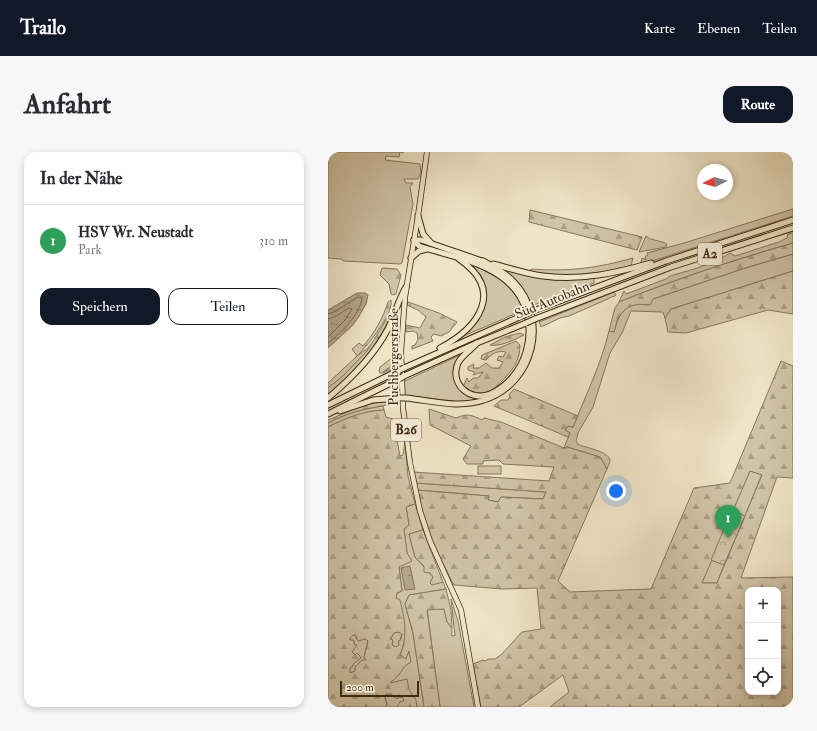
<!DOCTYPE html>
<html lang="de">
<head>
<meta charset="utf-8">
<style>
  :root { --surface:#fff; --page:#f7f7f7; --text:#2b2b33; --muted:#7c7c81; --line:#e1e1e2; --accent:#111827 }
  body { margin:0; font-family:"IM FELL Double Pica",serif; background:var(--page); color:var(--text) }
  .controls { position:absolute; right:12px; bottom:12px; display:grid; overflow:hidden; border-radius:8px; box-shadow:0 2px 6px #0003 }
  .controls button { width:36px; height:36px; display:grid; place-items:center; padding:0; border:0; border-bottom:1px solid var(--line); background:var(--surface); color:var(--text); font:20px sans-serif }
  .compass { position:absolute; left:369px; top:12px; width:36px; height:36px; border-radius:50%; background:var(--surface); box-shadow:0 2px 6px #0003; rotate:265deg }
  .scale { position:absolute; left:12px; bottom:10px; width:79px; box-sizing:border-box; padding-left:4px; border:2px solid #402a0f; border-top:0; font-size:11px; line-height:14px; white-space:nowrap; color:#402a0f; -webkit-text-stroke:3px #f4edda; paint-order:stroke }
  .you { position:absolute; left:288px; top:339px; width:14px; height:14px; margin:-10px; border:3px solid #fff; border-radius:50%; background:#1a73e8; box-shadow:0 0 0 6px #1a73e833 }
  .badge { display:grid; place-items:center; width:26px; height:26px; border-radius:50%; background:var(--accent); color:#fff; font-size:13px; font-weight:700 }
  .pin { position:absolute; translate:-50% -33px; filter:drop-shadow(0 1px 2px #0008) }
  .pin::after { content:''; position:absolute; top:21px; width:14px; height:12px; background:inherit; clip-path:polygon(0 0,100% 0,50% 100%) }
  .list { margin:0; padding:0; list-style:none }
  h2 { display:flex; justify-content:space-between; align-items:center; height:52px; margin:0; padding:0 16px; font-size:17px }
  h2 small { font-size:13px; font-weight:400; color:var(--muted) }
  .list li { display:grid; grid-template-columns:26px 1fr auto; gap:12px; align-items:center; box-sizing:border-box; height:72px; padding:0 16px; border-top:1px solid var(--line) }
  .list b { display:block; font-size:15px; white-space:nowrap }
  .list p { margin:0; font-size:13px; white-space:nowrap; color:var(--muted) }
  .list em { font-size:13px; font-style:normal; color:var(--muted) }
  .actions { display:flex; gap:8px; padding:12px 16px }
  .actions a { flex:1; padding:9px 0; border:1px solid var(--accent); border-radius:12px; text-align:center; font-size:14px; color:var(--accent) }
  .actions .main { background:var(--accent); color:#fff }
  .icon { flex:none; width:22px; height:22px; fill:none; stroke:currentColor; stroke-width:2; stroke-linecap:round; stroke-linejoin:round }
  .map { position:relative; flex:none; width:465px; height:555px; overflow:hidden; border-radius:12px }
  header { display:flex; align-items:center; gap:24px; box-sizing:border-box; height:56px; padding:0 20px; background:var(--accent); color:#fff }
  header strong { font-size:19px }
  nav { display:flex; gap:22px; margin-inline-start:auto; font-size:14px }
  .intro { display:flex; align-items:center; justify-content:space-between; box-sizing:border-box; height:96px; padding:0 24px }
  h1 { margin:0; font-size:28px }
  .button { padding:10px 18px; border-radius:12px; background:var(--accent); color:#fff; font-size:14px; font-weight:700 }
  main { display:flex; gap:24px; padding:0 24px }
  aside { flex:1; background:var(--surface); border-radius:12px; box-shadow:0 2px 6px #0003 }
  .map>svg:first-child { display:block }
  .green { fill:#d0c4a7; stroke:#88775b }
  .forest { fill:url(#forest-firs); stroke:#88775b; fill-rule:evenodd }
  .park { fill:url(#park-crowns); stroke:#88775b }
  .water { fill:url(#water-ripples); stroke:#857458 }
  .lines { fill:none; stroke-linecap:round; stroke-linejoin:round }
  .shore { stroke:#7a684c; stroke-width:1 }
  .major-casing { stroke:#402a0f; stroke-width:6 }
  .highway-casing { stroke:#402a0f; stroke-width:7 }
  .major { stroke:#eee4c6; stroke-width:4.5 }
  .highway { stroke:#eee4c6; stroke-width:5 }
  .highway-bridge-casing { stroke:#402a0f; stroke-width:7; stroke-linecap:butt }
  .highway-bridge { stroke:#eee4c6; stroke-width:5 }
  .labels { text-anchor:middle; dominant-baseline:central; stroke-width:3.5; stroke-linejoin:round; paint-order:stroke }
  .shield { fill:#f4edda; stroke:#76644c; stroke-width:1 }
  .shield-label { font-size:13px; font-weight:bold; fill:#402a0f }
  .street-label { font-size:14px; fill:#402a0f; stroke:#f4edda }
</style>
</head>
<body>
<header>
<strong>Trailo</strong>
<nav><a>Karte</a><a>Ebenen</a><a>Teilen</a></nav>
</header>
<div class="intro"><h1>Anfahrt</h1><a class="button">Route</a></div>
<main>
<aside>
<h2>In der Nähe<small></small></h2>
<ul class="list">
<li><span class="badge" style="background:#2e9e5b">1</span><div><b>HSV Wr. Neustadt</b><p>Park</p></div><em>310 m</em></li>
</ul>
<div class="actions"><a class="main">Speichern</a><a>Teilen</a></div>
</aside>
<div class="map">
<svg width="465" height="555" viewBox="0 0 465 555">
  <defs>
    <pattern id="forest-firs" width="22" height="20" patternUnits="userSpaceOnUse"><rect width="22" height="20" fill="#d0c4a7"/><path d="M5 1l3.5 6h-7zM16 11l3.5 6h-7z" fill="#aa9f86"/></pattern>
    <pattern id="park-crowns" width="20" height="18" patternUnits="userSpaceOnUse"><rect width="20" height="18" fill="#d0c4a7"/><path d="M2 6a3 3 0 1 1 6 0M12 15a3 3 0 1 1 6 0" fill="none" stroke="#aa9f86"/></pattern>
    <pattern id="water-ripples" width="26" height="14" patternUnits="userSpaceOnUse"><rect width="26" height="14" fill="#b3a588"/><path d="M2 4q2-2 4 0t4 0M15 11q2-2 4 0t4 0" fill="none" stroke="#93876e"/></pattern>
  </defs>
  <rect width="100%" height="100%" fill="#eee4c6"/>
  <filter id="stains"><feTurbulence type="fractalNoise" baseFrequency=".005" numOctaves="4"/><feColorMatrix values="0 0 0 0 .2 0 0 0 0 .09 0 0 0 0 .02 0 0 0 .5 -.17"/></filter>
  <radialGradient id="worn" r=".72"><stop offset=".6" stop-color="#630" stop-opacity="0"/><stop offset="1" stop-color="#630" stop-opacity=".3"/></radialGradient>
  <g class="green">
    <polygon points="0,0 76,0 72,0 71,5 58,4 57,8 92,12 93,21 90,27 76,27 78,31 85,31 82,35 85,52 74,111 72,112 16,109 13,107 0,106"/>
    <polygon points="465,57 465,64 312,113 314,106 318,108 317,105 320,103 319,101 356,91"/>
    <path d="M465,81V91C406,108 348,127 291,150L296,139L298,142L338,127L342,124C358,119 374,116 388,108C394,105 397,105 402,101L407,104L451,90L459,86L460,82Z"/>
    <path d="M318,84C323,89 332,88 339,92L338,95L311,100Z"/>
    <path d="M465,102V119L343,157L337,166L335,160L303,159L294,181L282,201L265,255L250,281L248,289L251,293C257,295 281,300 282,308C282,311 280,314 279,317L272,305L239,295L236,296L242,281L237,278L240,274L245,275C258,243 273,212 281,179L286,180C291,160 298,149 321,153L325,147L417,116Z"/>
    <path d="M305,106L303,114L268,123L231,124L202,120L203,117C240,120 270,116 305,106Z"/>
    <polygon points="142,111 176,129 188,142 196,158 131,186 151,166 156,135 152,124 142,112"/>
    <path d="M174,116L257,127L266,126V131L203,154C196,138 188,127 174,116Z"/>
    <polygon points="286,140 288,143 287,144 283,145 282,146 241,164 232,166 213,175 211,170"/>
    <polygon points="53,179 39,199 15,224 0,236 0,231 29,204 40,196"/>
    <polygon points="69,202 71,203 71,211 70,212 69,210 55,220 67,214 67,216 55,221 52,221 51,219 52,215"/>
    <path d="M134,202L127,229C135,245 145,242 161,244L143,249L129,250L76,243L75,230Z"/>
    <path d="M55,254L56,258C35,259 18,266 0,275V271C17,262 35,257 55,254Z"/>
    <rect x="150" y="314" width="23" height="8"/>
    <polygon points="422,319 434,322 417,364 404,358"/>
    <polygon points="87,331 218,340 215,347 173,345 171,350 160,348 161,344 88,338"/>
    <path d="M87,352L95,378L81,382L87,405L105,425L102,431L103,432L115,430L118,437L81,443L77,452L85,481L96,555H89C86,538 75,536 61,531C73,521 77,515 81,500L78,507L72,503L76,492L68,446L69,441L74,439L71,415L79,401L76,377L81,373L78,355Z"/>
    <polygon points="383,408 396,413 389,431 374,431"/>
    <polygon points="123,447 130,469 146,555 112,555 99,457 116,457 119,470 124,476 124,481 123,483 127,484"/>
    <polygon points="70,480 74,481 71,493 68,496 64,493 62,488 66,481"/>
    <polygon points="25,483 37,487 40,489 36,505 38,508 27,519 21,522 22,516 29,501 27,503 24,500 26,492 22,486"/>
    <polygon points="58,542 65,542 75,546 76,549 69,555 57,555 59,552 57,546"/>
  </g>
  <g class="forest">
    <polygon points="202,58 314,85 309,98 201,70"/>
    <path d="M465,91V102L417,116L325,147L322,153C309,151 298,153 291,165C288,169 288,175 286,180L281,179L287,156L291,150C348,127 406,108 465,91Z"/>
    <polygon points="54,116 69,117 73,123 68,142 65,143 63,142 61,132 52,123"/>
    <polygon points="465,119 465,162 440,158 358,181 340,180 337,166 343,157"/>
    <path d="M63,148C66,162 39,194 29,204L24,197L31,191L35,194C46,182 55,166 60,150Z"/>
    <polygon points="80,150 111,161 129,170 121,180 113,184 106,182 103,185 105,189 84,197 84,194 87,193 90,188 89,181 85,179 78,180 78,173 92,176 98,165 90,158 79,153"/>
    <path d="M65,160C48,194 30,219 0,242V236L15,224L39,199L60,165Z"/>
    <path d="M192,181L196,183C186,188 172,195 162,193L177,185Z"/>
    <path d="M188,189L192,193C192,199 191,205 188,211C185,218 169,236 162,239C152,243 143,241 135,235L139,226L141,230L145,226H150L155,220L145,223L147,220L140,218V215L146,212L145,216H151L158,211L164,216H171L175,210L169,208L171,204L175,205L178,200C169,198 164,202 158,208L153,207L154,203Z"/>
    <path d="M453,209L465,214V326L449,325L413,426L465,425V555H222L241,540L235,523L191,555H153L145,512L155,508L158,509L160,507H167L174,502L194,480L213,477L209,436L174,437L126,433L108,398L97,371L88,338L161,344L160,348L170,350L173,345L215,347L218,340L87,331L85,320L221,329L226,315L175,312L171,308L155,309V312H139L135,307L143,294L102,273L101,257L128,266C139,261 144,263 154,268L156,266L173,270L236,296L239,295L272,305L279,317L230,429L242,440L323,437L366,336L402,331ZM422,319L434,323L389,431H374ZM420,438H450V540H420Z"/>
    <polygon points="186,237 250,264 245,275 240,274 237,278 242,281 240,285 166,254 173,248 180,248 182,245 181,243"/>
    <path d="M71,248L72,251C46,255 24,258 0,271V268L38,252Z"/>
    <path d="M56,258L58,265L65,267L72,304L75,303L77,290L80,324L87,352L78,355L81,373L76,377L79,401L84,409L71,415L74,439L69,441L68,446L72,448C77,469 80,482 72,503L78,507L81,499L83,510L77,514L70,524L62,531L79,527L81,538L88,548L89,555H69L72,550L76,549L75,546L72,545L69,547L64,544V542H58L57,546L59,552L57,555H0V275C18,266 35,259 56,258ZM70,480L74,482L72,489H70L71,493L68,495L64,493L65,488L62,487L66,481ZM25,483L27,484L30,489L37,487L40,489L36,505L38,508H34L27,515V519L22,521V516L25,514V512L33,506L32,504L29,501L27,503L24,500L29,493L26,492V488H22V486Z"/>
    <polygon points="95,378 115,430 104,433 102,431 105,425 102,421 96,420 96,414 87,405 81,382"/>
    <polygon points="118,437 123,458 124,476 119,470 116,457 99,458 112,555 96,555 85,481 77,452 81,443"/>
  </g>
  <polygon class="park" points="404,358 417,364 396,413 383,408"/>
  <g class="water">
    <polygon points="29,141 37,141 40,143 38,152 30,166 24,174 0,196 0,158"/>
    <polygon points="82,414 87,437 77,438 73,416"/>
  </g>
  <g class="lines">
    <g class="shore">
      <path d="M0,162L6,160L30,145L34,146C33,161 12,182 0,191"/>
      <polyline points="0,167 8,164 21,156 24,157 17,168 0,185"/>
    </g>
    <defs>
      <polyline id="major" points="99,0 90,64 77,145 73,199 75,256 82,311 92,359 102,389 133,458 150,555"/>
      <g id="highway">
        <polyline points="90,64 95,82 103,91"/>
        <path d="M86,88L91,94L94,95C134,108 186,114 199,161C202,174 202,187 198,200C193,218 179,235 162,242C142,250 121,232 130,211C134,203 143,198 149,191"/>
        <polyline points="86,88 93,88 157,110"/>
        <polyline points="83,106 91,99 99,97"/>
        <path d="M165,112C181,116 198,122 215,124C253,129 288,121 323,111"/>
        <polyline points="205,159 338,109 465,68"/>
        <polyline points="207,167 343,115 465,76"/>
        <path d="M112,196C150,176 178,139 131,107"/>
        <polyline points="76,216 196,163"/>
        <polyline points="76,224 149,191 198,171"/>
        <path d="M0,246C24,226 45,205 60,177C67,163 70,148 78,135"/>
        <path d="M77,246C102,248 130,257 156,248C206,232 222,167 185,129C177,120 165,115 155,109"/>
        <polyline points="0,253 70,219"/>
        <polyline points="12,259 45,248 71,246"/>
        <polyline points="0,262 71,227"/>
      </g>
    </defs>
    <use href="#major" class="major-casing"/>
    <use href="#highway" class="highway-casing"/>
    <use href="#major" class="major"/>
    <use href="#highway" class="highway"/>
    <defs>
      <g id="highway-bridge">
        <polyline points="196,163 205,159"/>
        <polyline points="198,171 207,167"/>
        <polyline points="70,219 76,216"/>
        <polyline points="71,227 76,224"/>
        <polyline points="71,246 77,246"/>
      </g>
    </defs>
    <use href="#highway-bridge" class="highway-bridge-casing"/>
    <use href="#highway-bridge" class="highway-bridge"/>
  </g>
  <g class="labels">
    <g class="shield">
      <rect x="370" y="91" width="24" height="22" rx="3"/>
      <rect x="63" y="267" width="30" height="22" rx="3"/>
    </g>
    <g class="shield-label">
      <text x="382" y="102">A2</text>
      <text x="78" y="278">B26</text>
    </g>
    <g class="street-label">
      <text transform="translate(224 148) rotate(-22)">Süd Autobahn</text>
      <text transform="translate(65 205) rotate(-90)">Puchbergerstraße</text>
    </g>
  </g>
  <rect width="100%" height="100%" filter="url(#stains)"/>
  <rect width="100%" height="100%" fill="url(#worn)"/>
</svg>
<div class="controls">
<button>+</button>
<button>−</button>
<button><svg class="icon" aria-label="locate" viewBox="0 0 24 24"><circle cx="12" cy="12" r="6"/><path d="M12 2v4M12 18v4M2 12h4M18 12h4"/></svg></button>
</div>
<svg class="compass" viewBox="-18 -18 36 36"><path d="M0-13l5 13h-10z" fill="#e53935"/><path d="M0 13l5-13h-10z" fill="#7c7c81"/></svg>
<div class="scale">200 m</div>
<div class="you"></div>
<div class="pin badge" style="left:400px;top:386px;background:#2e9e5b">1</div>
</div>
</main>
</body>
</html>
